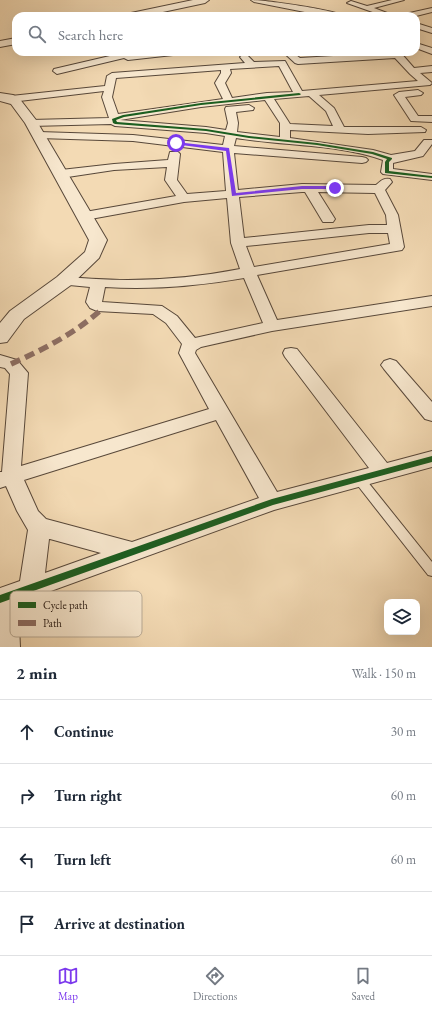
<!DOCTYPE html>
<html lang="en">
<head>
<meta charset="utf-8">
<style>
  :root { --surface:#fff; --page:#f2f2f3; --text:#1f2937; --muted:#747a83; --line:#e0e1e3; --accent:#7c3aed }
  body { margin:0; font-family:"EB Garamond",serif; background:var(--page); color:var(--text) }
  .controls { position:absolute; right:12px; bottom:12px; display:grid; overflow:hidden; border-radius:8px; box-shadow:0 4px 16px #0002 }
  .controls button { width:36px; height:36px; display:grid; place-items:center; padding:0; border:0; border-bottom:1px solid var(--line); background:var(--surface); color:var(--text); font:20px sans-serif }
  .stop { position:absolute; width:12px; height:12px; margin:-9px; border:3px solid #7c3aed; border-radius:50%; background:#fff }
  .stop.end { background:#7c3aed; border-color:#fff; box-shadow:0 1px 4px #0008 }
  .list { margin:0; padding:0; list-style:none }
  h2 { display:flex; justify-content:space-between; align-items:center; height:52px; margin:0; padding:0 16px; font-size:17px }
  h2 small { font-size:13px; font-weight:400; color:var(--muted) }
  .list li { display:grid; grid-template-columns:26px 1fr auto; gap:12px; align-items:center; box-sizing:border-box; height:64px; padding:0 16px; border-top:1px solid var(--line) }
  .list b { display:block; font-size:15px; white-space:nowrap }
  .list em { font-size:13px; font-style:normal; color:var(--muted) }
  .icon { flex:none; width:22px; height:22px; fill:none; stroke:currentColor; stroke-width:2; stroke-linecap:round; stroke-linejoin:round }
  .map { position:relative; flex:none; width:432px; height:647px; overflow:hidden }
  .search { position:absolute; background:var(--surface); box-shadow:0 4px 16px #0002; left:12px; right:12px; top:12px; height:44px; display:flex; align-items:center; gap:10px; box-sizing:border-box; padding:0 14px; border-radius:12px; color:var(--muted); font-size:15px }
  .sheet { height:308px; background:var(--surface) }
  nav { display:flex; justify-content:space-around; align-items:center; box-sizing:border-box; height:56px; border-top:1px solid var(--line); background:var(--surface); font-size:11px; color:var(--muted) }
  nav a { display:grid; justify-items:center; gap:2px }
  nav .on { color:var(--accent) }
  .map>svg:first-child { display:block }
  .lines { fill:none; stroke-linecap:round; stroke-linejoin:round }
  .service-casing { stroke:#58483a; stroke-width:2 }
  .minor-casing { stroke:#58483a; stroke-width:2 }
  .tertiary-casing { stroke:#58483a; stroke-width:2 }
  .service { fill:#f7e7ce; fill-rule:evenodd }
  .minor { fill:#f7e7ce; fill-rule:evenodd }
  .tertiary { fill:#f7e7ce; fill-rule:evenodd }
  .quiet { stroke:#8d6e63; stroke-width:5.5; stroke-dasharray:10 5.5; stroke-linecap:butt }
  .cycleway-casing { stroke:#f7e7ce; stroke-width:2 }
  .cycleway { fill:#1b5e20; fill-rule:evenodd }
  .route { fill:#7c3aed }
  .key { fill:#f7e7ce; stroke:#b8a995; stroke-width:1 }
  .key-label { font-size:11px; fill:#241711 }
</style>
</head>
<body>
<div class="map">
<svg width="432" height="647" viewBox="0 0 432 647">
  <rect width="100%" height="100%" fill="#f3dab4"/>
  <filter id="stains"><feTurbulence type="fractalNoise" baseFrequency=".005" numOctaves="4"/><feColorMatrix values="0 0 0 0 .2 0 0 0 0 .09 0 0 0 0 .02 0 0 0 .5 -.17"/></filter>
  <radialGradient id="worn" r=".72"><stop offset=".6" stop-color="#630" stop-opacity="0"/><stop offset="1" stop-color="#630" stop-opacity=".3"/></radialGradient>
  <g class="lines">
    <defs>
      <polygon id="service" points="359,475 363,476 432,562 432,576 428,575 355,482 354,479 355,476"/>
      <g id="minor">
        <path d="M251,0C263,0 336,10 343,16L315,14L254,2Z"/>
        <polygon points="392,0 404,0 374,8 395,16 384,16 347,3 351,1 367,6"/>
        <polygon points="432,8 432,12 416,16 404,16 405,14"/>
        <polygon points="416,23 432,28 432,33 416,28"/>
        <polygon points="416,43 432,48 432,54 416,48"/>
        <polygon points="127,52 177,52 173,55 128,60 124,58 57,74 53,71 54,69"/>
        <path d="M283,52H292L300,58L400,52L414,68L432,66V72L420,73L432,83L430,85L319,95L334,108L344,127H421L426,130L425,132L368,134L290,130V138L373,150L391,155L415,151L424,140H432V144L423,156L393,163V169L432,174V180L383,174L381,172L383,160C338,144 283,146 236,138L234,146L362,157L366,158L368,160L366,162L362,163L234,153L238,190L302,184L376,185C381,181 383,178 390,179L392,182L385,190L398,215L404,247L402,250L257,275L277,320L432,296V306L272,331L201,347L196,350L195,353L277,492L369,468L285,357L283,353L285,349L291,348L297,349L387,463L432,451V467L274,510L18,603L20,647H0V588L20,581L28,530L17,511L6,486L0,488V472H2L10,374L5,368L0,367V355L17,360L28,373L21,466L209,409L179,353L182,344L166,323L153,314L97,311L90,308L86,302L90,287L59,284L57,281L59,278L64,277C85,278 107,280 128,280C166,280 204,276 240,269L231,243L227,198L184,202L85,220L80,219L79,216L80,213L85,212L176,196L165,180L167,167L114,170L61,178L57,177L55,174L57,171L61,170L114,164L168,160L170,152H178L180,154L177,180L187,194L226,191L223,152L133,141L39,138L34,135L39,132L133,135L223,145L225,136L206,133L115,126L111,124L31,126L26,123L31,120L109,118L102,97L104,91L11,102L6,99L11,96L105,86L107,76L112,73L245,63L240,57L244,54L247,55L254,62L285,61L302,91L418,81L410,74L395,58L298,64L295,63ZM279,66L293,92L267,93L232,98L225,83L231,73L230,69ZM221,70V73L215,83L223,99L118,114L112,97L116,78ZM309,96L326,111L333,126L290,124L274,99ZM265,100L280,123V137L237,132L238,123L236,112L253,110L254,108L249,105L226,107L225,109L228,123L226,130L206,127L120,120L201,107ZM302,192H305L323,222H333L335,219L318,192L375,193L386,215L387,225H369L244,238L239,197ZM369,233H388L390,244L254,267L246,246ZM244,278L263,323L195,338L177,316L162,306L102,302L105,287C151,290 198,286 244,278ZM216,420L259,498L132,542L46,519L38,511L24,480ZM49,539H50L101,553L45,573Z"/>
        <polygon points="418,90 423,93 421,95 405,97 418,116 432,116 432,122 411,121 394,95 399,92"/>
        <polygon points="390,359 396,361 432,402 432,421 425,419 384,369 381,365 384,361"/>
      </g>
      <g id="tertiary">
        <polygon points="193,0 209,0 205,3 144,16 126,16 131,13"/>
        <polygon points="16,38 16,44 0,47 0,41"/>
        <polygon points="0,93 13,95 19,98 36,120 107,240 99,258 71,285 24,319 7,342 0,343 0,323 10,311 57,277 85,252 89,240 25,123 11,104 0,101"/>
      </g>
    </defs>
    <use href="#service" class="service-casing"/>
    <use href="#minor" class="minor-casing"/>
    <use href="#tertiary" class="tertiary-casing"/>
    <use href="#service" class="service"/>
    <use href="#minor" class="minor"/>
    <use href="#tertiary" class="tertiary"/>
    <path class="quiet" d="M11,364C44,349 76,333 103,308"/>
    <defs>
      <g id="cycleway">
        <polygon points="299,93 301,94 300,95 201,105 124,117 116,120 117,122 206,129 249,136 317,143 373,152 392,158 392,159 389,162 389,171 431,176 432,176 432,178 385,173 385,162 387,159 372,154 317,145 249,138 206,131 115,124 113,123 112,119 123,115 201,103"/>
        <polygon points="432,456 432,462 273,505 0,603 0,595 272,499"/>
      </g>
    </defs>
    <use href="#cycleway" class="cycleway-casing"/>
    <use href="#cycleway" class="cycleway"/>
  </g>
  <polygon class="route" points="176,142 229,148 236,193 302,186 335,186 337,188 335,189 302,189 232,196 226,151 174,144"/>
  <rect x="10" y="591" width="132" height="46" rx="6" class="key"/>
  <rect x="18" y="602" width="18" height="6" fill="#1b5e20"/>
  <rect x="18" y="620" width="18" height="6" fill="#8d6e63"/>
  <g class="key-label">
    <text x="43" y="609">Cycle path</text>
    <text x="43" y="627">Path</text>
  </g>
  <rect width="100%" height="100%" filter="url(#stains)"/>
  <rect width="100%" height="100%" fill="url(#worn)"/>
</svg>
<div class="controls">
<button><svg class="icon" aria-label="layers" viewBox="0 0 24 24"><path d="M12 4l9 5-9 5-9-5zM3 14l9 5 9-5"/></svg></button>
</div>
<div class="stop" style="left:176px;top:143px"></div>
<div class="stop end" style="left:335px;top:188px"></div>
<div class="search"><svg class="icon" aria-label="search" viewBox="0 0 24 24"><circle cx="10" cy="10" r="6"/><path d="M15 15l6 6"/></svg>Search here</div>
</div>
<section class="sheet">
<h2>2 min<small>Walk · 150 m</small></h2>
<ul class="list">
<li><svg class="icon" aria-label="ahead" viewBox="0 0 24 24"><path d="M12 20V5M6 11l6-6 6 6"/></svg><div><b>Continue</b></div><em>30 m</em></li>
<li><svg class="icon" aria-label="right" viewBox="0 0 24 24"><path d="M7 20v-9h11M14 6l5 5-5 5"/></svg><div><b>Turn right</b></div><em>60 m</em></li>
<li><svg class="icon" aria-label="left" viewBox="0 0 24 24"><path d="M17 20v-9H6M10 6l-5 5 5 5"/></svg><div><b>Turn left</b></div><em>60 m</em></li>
<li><svg class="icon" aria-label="arrive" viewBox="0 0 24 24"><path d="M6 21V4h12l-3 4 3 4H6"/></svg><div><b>Arrive at destination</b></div></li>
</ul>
</section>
<nav>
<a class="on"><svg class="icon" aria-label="map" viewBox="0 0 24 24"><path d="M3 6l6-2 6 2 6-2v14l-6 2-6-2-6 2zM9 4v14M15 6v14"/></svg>Map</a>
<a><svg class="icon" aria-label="directions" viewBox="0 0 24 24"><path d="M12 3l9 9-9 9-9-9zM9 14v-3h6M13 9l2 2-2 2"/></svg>Directions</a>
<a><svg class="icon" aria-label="saved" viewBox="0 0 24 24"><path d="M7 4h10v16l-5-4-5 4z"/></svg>Saved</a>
</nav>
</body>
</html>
